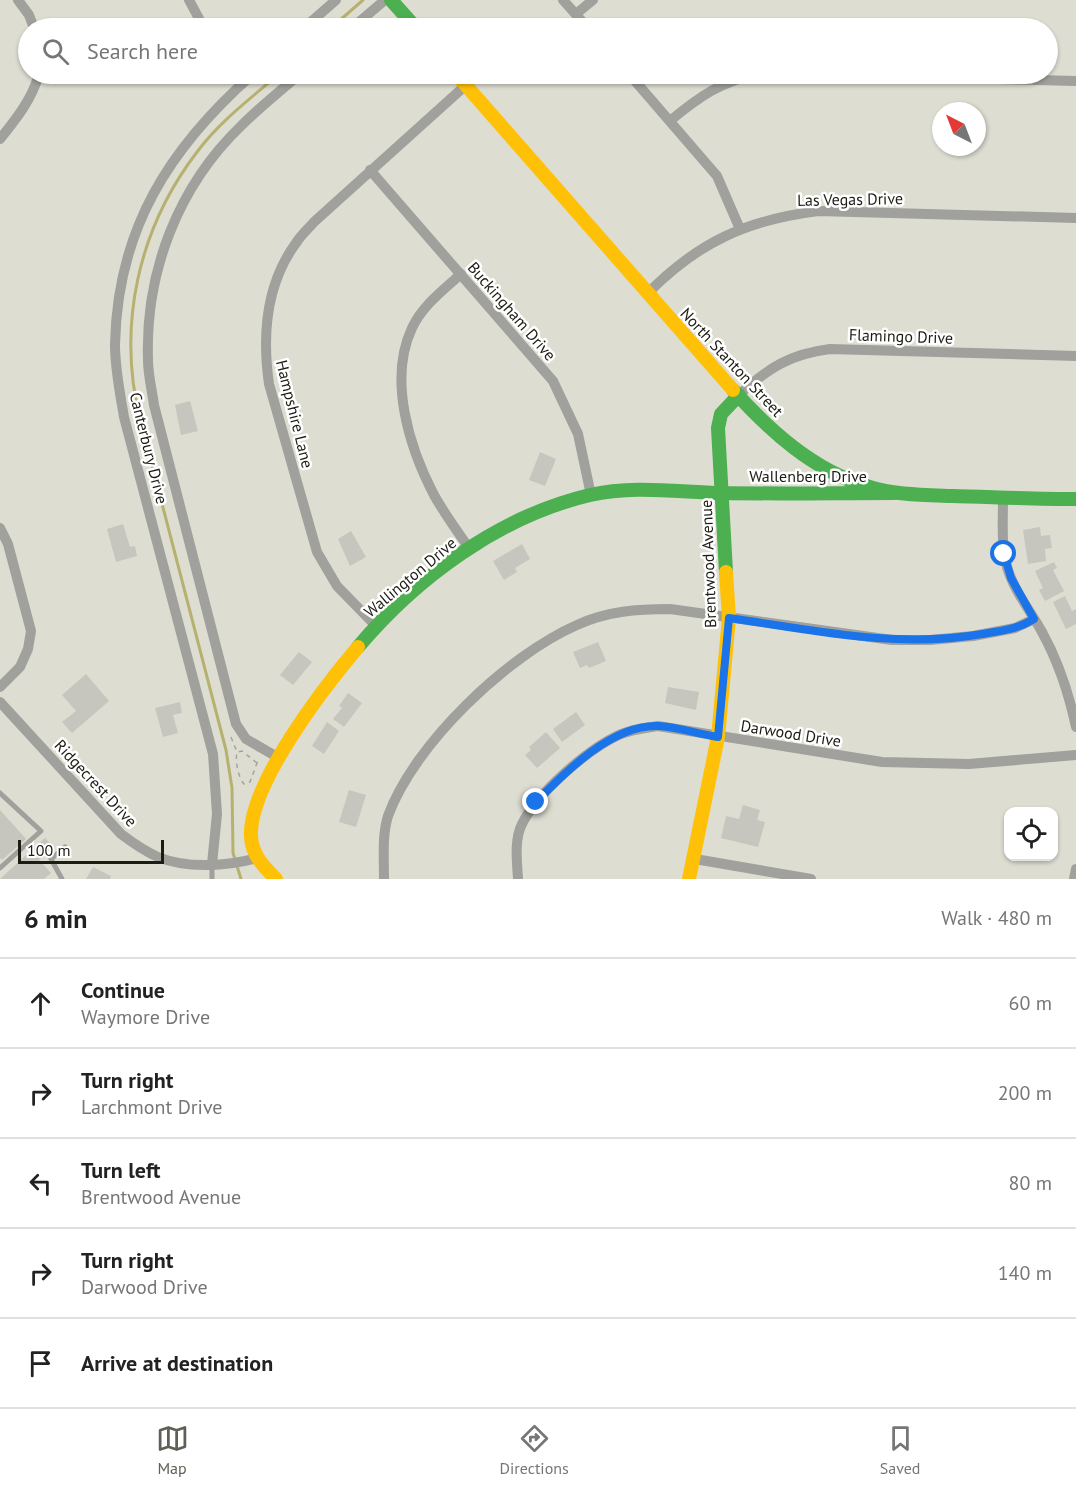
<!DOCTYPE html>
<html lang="en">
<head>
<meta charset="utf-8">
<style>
  :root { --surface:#fff; --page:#f2f2f2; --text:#222; --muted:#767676; --line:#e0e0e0; --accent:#605f56 }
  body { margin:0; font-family:"PT Sans",sans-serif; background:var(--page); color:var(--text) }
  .controls { position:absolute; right:18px; bottom:18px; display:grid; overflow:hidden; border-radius:12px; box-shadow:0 2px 4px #0004 }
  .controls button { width:54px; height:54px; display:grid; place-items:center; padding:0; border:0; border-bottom:2px solid var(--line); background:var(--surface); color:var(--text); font:30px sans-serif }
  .compass { position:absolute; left:932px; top:102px; width:54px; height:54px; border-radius:50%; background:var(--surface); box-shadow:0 2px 4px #0004; rotate:318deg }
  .scale { position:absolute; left:18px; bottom:15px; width:146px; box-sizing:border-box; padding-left:6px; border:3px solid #1c1b14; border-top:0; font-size:16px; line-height:21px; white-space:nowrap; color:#1c1b14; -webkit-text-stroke:4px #fff; paint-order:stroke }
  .stop { position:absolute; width:18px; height:18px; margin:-14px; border:4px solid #1a73e8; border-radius:50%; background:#fff }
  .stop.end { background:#1a73e8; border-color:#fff; box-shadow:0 2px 6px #0008 }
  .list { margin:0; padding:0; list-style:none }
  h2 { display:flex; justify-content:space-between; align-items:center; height:78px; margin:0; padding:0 24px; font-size:26px }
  h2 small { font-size:20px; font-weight:400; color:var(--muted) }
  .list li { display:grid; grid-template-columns:39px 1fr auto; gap:18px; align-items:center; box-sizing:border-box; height:90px; padding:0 24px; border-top:2px solid var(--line) }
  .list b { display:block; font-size:22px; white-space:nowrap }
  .list p { margin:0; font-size:20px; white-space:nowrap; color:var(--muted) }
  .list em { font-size:20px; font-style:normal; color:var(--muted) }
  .icon { flex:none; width:33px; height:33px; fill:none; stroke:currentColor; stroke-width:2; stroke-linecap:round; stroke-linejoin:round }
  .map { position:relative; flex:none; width:1076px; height:879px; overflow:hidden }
  .search { position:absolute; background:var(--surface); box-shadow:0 2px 4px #0004; left:18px; right:18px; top:18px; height:66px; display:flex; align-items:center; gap:15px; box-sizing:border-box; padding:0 21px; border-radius:33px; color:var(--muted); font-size:22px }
  .sheet { height:528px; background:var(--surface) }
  nav { display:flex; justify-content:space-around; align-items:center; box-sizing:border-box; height:84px; border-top:2px solid var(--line); background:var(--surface); font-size:16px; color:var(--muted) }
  nav a { display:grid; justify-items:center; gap:3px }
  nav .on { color:var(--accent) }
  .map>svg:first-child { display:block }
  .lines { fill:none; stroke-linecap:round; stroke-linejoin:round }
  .stream { stroke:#b6b16f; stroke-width:3 }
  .building { fill:#c7c6be }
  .path { stroke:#a5a59f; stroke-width:1.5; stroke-dasharray:4.5 4.5; stroke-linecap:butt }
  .lane { stroke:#a0a09c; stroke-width:5 }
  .street { stroke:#a0a09c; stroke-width:10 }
  .fast { stroke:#4caf50; stroke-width:14 }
  .slow { stroke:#ffc107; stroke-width:14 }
  .route { stroke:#1a73e8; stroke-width:8 }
  .labels { text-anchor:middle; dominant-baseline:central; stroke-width:5; stroke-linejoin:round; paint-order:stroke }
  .street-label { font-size:16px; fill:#1c1b14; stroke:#fff }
</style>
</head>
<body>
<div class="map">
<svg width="1076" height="879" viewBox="0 0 1076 879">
  <rect width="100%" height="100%" fill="#ddddd2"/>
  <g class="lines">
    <g class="stream">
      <polyline points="331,28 363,0"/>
      <path d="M241,879L233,853L232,788L226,750L140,419C117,326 138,229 197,152C219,122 251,98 279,74"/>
    </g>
  </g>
  <g class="building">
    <polygon points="190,401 198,431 181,435 175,405"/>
    <polygon points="540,452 556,459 545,486 529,480"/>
    <polygon points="123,524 130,547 135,546 137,556 116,562 107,529"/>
    <polygon points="1040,527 1041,536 1050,535 1052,548 1045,549 1046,561 1028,564 1023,530"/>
    <polygon points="351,531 366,557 350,566 338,539"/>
    <polygon points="522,544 530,559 515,568 517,572 504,580 493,561"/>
    <polygon points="1054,562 1057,568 1053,570 1064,591 1045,601 1039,590 1043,588 1035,571"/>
    <polygon points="1065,596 1072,611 1076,609 1076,624 1066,629 1053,602"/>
    <polygon points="598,642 606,661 589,668 587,665 580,668 573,652"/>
    <polygon points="299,652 312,662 293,685 280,675"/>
    <polygon points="86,674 109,701 72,733 62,722 76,711 62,695"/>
    <polygon points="668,687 699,692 696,710 665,703"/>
    <polygon points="348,693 362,703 344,727 333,719 342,708 339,706"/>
    <polygon points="180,702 182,713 173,715 178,733 163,737 155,708"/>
    <polygon points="576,712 585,725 562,742 553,729"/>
    <polygon points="327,722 339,731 324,754 312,746"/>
    <polygon points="546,732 560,748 537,768 525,755 531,750 529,747"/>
    <polygon points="349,790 366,795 356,827 339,822"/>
    <polygon points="743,805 760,810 757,820 765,822 758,847 721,838 726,816 739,819"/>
    <polygon points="0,810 26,839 2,860 0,858"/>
    <polygon points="45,838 53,847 39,860 51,873 44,879 0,879"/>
    <polygon points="93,867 111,876 110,879 86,879"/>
  </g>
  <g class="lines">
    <g class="path">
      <polyline points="142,441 152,439"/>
      <polyline points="231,737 237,752"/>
      <path d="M257,763L242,751L237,752C235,761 238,777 244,784L250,782L257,763L260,760"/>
    </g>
    <g class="lane">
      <polyline points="0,793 41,831 0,868"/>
      <polyline points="212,864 212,879"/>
      <polyline points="62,879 51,859 65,847"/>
    </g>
    <g class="street">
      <polyline points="18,0 29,15 34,28"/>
      <polyline points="189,0 204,28"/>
      <polyline points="563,0 588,28"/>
      <polyline points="576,14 593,0"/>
      <polyline points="304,28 336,0"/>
      <polyline points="352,28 385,0"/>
      <polyline points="629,74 717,176 740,229"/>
      <polyline points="795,74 1076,81"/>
      <path d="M671,120C699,97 721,81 758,74"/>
      <path d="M0,139C17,118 32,99 39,74"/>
      <polyline points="370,170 553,381 578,434 591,495"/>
      <path d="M461,274C443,290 422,306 412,328C388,379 409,447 434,495C444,513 457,531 469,548"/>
      <path d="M647,294C698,242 747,220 818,211L1076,218"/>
      <path d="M739,395C768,368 790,354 830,349L1076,356"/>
      <path d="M1003,498C1003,521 1001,544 1007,567C1014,591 1030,610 1042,632C1058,661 1069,694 1076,727"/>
      <polyline points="0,528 8,544 31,631 28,649 20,667 0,687"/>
      <path d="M376,626L337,586L317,552L269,384C262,335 266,284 296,243C301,235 308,229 314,222L466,85"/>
      <path d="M0,702L121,834C133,843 144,851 158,857C187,869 228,866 257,858"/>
      <path d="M279,758L246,739L236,724L154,405C152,390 148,375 148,360C145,272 178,186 242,125C260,107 281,90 300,74"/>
      <polyline points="695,859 811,879"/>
      <path d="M212,864L217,814L213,754L124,417C120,393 115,369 115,345C117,230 169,148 253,74"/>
      <path d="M384,879C384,858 382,835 388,816C414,744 508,655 577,625C607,611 638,609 670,609L892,640H930L973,636L1015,628L1034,619"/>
      <path d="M518,879C517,861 514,840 522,824C538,792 589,748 621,734C633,729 646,728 658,726L882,762L969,764L1076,755"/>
      <polyline points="1074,879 1076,869"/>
    </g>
    <g class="fast">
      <polyline points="391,0 416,28"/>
      <path d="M733,390C770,431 813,470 866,486C893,495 923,495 952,496C993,497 1035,499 1076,499"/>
      <polyline points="726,572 718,428 721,414 739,395"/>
      <path d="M358,647C417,577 500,516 590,495C633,485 678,492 721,493C779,494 836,493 894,493"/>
    </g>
    <g class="slow">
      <polyline points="456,74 733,390"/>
      <path d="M276,879C264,867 252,855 251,837C248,785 325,686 358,647"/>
      <polyline points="689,879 718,737 729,618 726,572"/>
    </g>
  </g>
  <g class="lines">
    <path class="route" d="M536,802C565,772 613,724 658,726C678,727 698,734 718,737L729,618C813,630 897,649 982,634C1001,631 1018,629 1034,619L1011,578L1004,554"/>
  </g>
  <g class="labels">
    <g class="street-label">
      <text transform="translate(850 199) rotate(-1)">Las Vegas Drive</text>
      <text transform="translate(512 311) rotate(49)">Buckingham Drive</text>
      <text transform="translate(901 336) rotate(2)">Flamingo Drive</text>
      <text transform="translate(732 362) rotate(47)">North Stanton Street</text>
      <text transform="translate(295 414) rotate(76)">Hampshire Lane</text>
      <text transform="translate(149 448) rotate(76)">Canterbury Drive</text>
      <text x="808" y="476">Wallenberg Drive</text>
      <text transform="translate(708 564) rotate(-92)">Brentwood Avenue</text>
      <text transform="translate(410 577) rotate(-40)">Wallington Drive</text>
      <text transform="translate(791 733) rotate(9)">Darwood Drive</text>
      <text transform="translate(96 783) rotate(47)">Ridgecrest Drive</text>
    </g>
  </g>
</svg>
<div class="controls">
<button><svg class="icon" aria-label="locate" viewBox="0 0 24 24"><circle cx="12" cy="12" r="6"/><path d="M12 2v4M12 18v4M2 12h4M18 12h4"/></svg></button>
</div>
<svg class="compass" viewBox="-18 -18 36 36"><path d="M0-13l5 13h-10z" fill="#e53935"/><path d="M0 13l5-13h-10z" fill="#767676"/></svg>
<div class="scale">100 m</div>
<div class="stop" style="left:1004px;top:554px"></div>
<div class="stop end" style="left:536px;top:802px"></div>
<div class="search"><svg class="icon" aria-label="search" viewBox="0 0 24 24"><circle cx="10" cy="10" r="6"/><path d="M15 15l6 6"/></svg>Search here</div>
</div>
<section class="sheet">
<h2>6 min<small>Walk · 480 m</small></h2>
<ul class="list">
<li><svg class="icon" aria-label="ahead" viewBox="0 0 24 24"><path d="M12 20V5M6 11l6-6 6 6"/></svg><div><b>Continue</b><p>Waymore Drive</p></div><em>60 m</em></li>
<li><svg class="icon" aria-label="right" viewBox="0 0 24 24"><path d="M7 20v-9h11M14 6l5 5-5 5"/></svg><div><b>Turn right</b><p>Larchmont Drive</p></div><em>200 m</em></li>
<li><svg class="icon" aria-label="left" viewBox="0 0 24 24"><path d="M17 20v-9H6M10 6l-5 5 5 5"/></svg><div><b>Turn left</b><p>Brentwood Avenue</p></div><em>80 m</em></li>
<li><svg class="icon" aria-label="right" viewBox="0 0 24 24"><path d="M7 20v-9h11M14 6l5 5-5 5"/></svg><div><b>Turn right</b><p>Darwood Drive</p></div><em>140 m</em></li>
<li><svg class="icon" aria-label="arrive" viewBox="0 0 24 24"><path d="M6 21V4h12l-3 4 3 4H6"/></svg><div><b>Arrive at destination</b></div></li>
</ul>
</section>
<nav>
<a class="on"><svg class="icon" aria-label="map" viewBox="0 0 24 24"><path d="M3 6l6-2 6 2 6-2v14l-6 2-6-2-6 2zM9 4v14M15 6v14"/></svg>Map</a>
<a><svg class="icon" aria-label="directions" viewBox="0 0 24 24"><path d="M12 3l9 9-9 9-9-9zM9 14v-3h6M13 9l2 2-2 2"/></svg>Directions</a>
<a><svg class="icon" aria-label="saved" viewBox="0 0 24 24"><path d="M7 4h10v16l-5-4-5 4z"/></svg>Saved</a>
</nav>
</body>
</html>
